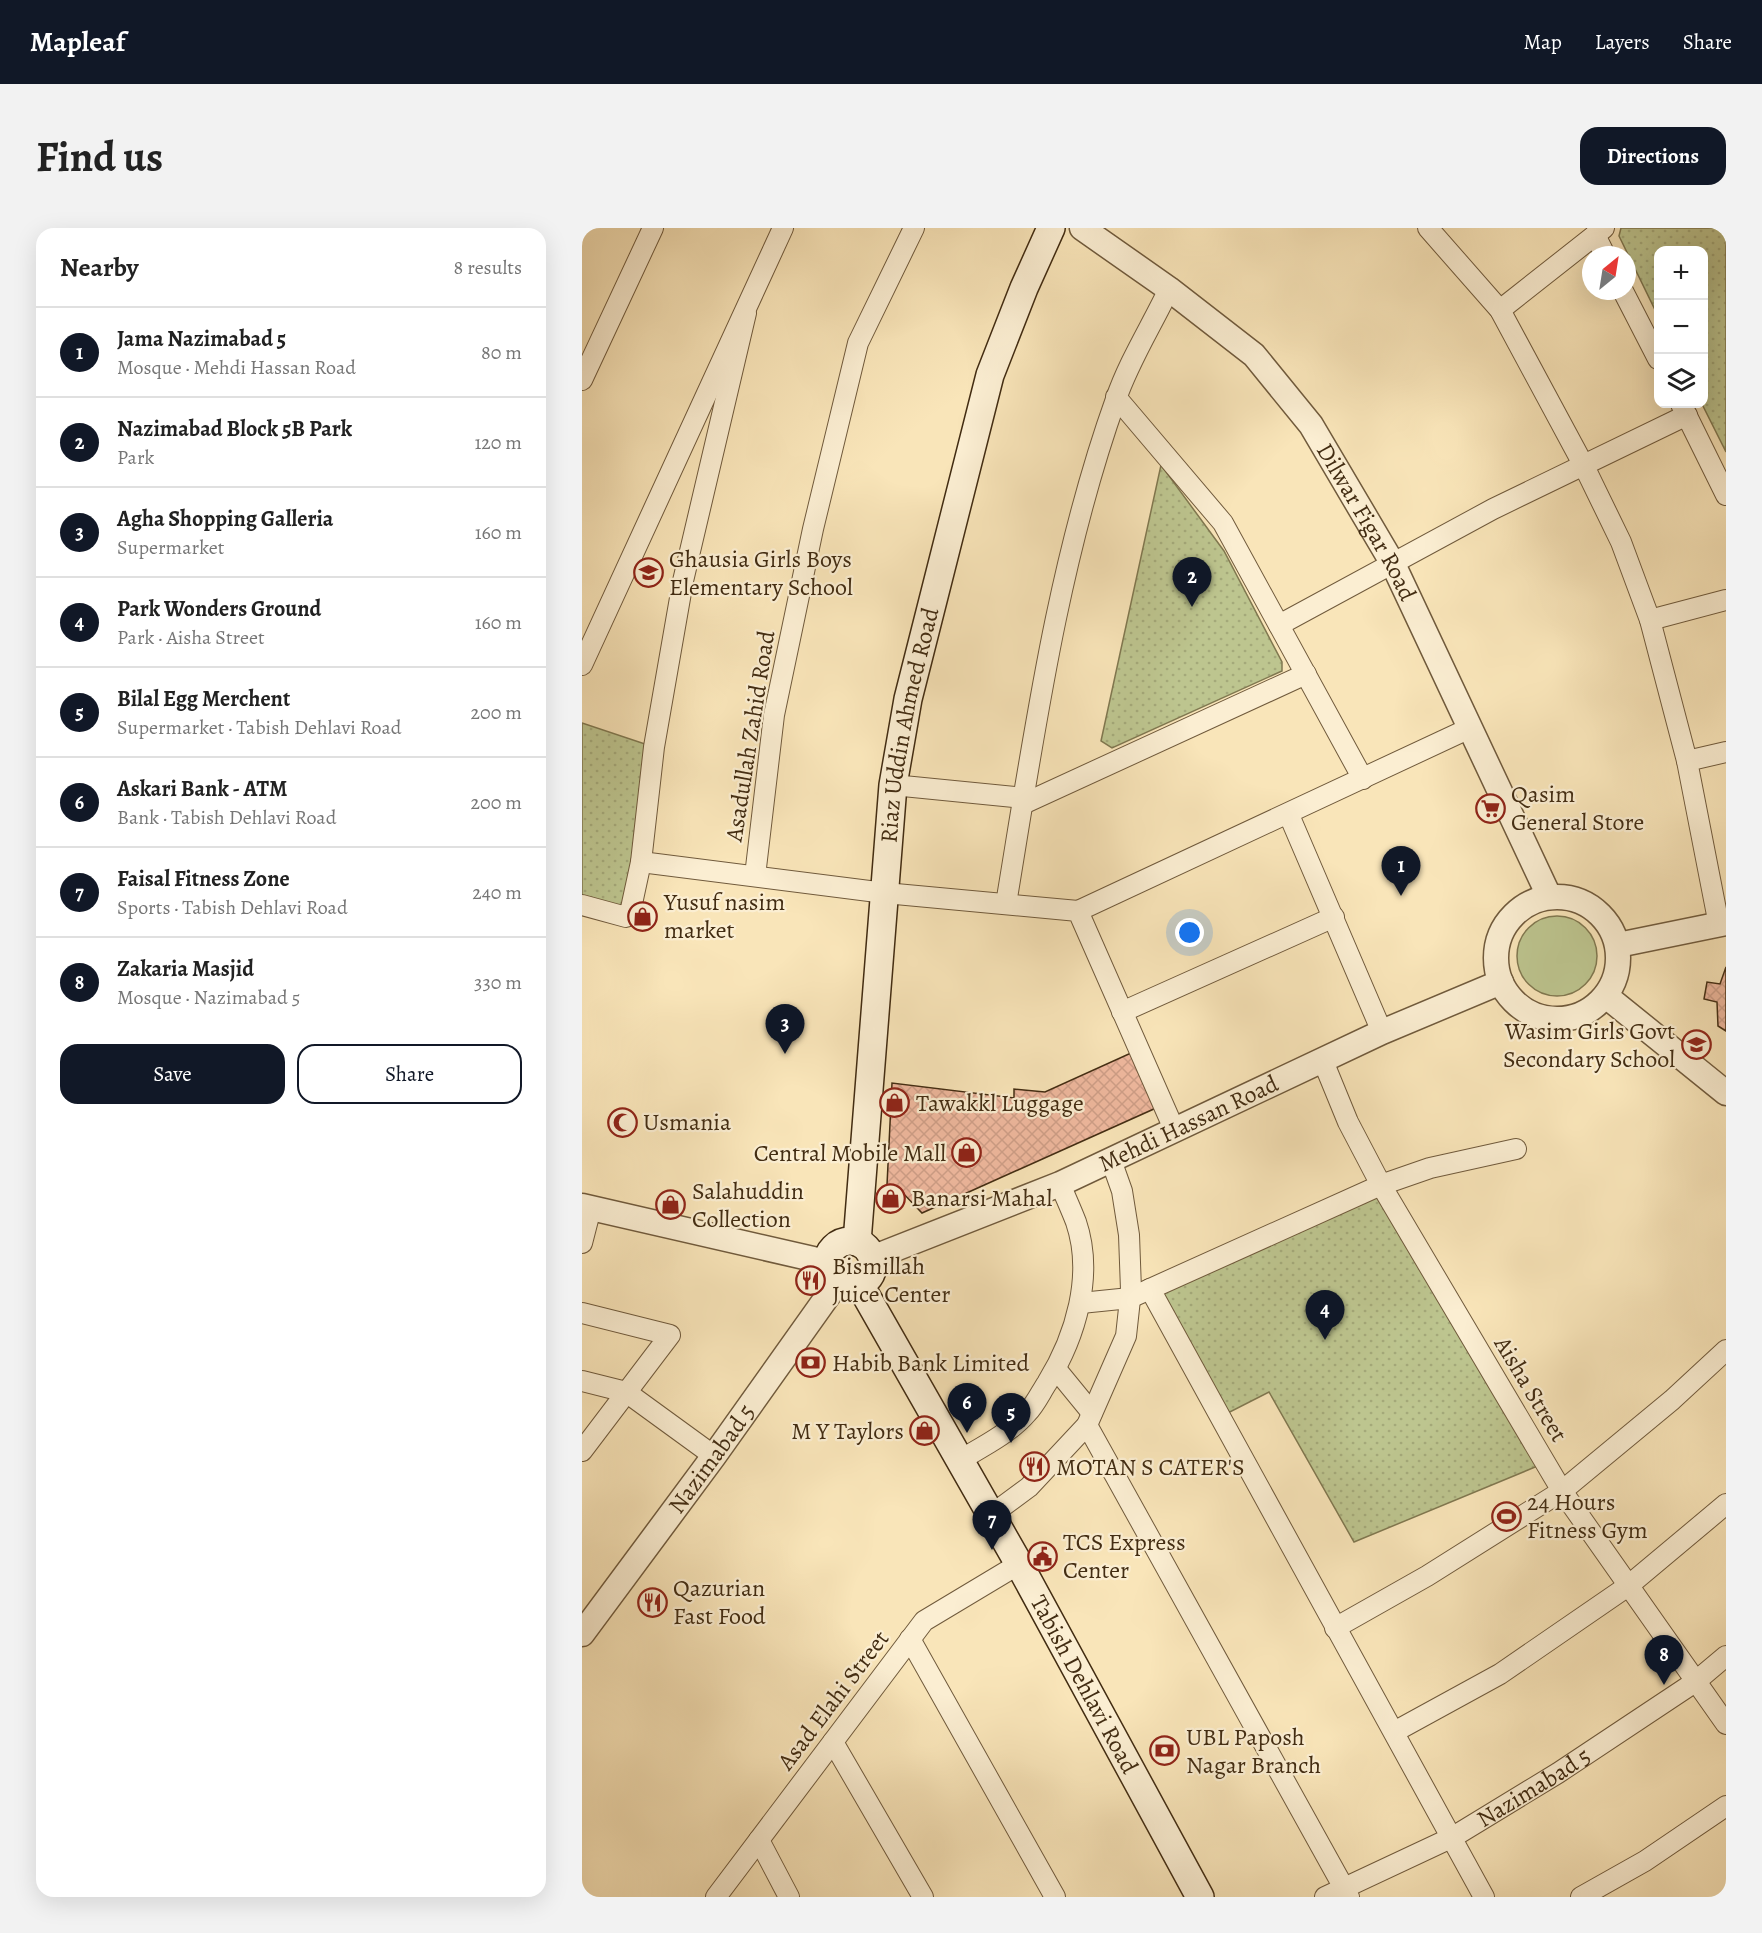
<!DOCTYPE html>
<html lang="en">
<head>
<meta charset="utf-8">
<style>
  :root { --surface:#fff; --page:#f2f2f2; --text:#222; --muted:#767676; --line:#e0e0e0; --accent:#111827 }
  body { margin:0; font-family:Alegreya,serif; background:var(--page); color:var(--text) }
  .controls { position:absolute; right:18px; top:18px; display:grid; overflow:hidden; border-radius:12px; box-shadow:0 6px 24px #0002 }
  .controls button { width:54px; height:54px; display:grid; place-items:center; padding:0; border:0; border-bottom:2px solid var(--line); background:var(--surface); color:var(--text); font:30px sans-serif }
  .compass { position:absolute; left:1000px; top:18px; width:54px; height:54px; border-radius:50%; background:var(--surface); box-shadow:0 6px 24px #0002; rotate:30deg }
  .you { position:absolute; left:608px; top:705px; width:21px; height:21px; margin:-15px; border:4px solid #fff; border-radius:50%; background:#1a73e8; box-shadow:0 0 0 9px #1a73e833 }
  .badge { display:grid; place-items:center; width:39px; height:39px; border-radius:50%; background:var(--accent); color:#fff; font-size:20px; font-weight:700 }
  .pin { position:absolute; translate:-50% -50px; filter:drop-shadow(0 2px 3px #0008) }
  .pin::after { content:''; position:absolute; top:32px; width:21px; height:18px; background:inherit; clip-path:polygon(0 0,100% 0,50% 100%) }
  .list { margin:0; padding:0; list-style:none }
  h2 { display:flex; justify-content:space-between; align-items:center; height:78px; margin:0; padding:0 24px; font-size:26px }
  h2 small { font-size:20px; font-weight:400; color:var(--muted) }
  .list li { display:grid; grid-template-columns:39px 1fr auto; gap:18px; align-items:center; box-sizing:border-box; height:90px; padding:0 24px; border-top:2px solid var(--line) }
  .list b { display:block; font-size:22px; white-space:nowrap }
  .list p { margin:0; font-size:20px; white-space:nowrap; color:var(--muted) }
  .list em { font-size:20px; font-style:normal; color:var(--muted) }
  .actions { display:flex; gap:12px; padding:18px 24px }
  .actions a { flex:1; padding:14px 0; border:2px solid var(--accent); border-radius:18px; text-align:center; font-size:21px; color:var(--accent) }
  .actions .main { background:var(--accent); color:#fff }
  .icon { flex:none; width:33px; height:33px; fill:none; stroke:currentColor; stroke-width:2; stroke-linecap:round; stroke-linejoin:round }
  .map { position:relative; flex:none; width:1144px; height:1669px; overflow:hidden; border-radius:18px }
  header { display:flex; align-items:center; gap:36px; box-sizing:border-box; height:84px; padding:0 30px; background:var(--accent); color:#fff }
  header strong { font-size:28px }
  nav { display:flex; gap:33px; margin-inline-start:auto; font-size:21px }
  .intro { display:flex; align-items:center; justify-content:space-between; box-sizing:border-box; height:144px; padding:0 36px }
  h1 { margin:0; font-size:42px }
  .button { padding:15px 27px; border-radius:18px; background:var(--accent); color:#fff; font-size:21px; font-weight:700 }
  main { display:flex; gap:36px; padding:0 36px }
  aside { flex:1; background:var(--surface); border-radius:18px; box-shadow:0 6px 24px #0002 }
  .map>svg:first-child { display:block }
  .grass { fill:#bdc58f; stroke:#807850; stroke-width:1.5 }
  .park { fill:url(#park-dots); stroke:#807850; stroke-width:1.5 }
  .building { fill:url(#building-cross-hatch); stroke:#422c12; stroke-width:1.5 }
  .lines { fill:none; stroke-linecap:round; stroke-linejoin:round }
  .minor-casing { stroke:#705a3c; stroke-width:22 }
  .tertiary-casing { stroke:#705a3c; stroke-width:27 }
  .secondary-casing { stroke:#422c12; stroke-width:30 }
  .minor { stroke:#fbeed2; stroke-width:20 }
  .tertiary { stroke:#fbeed2; stroke-width:24 }
  .secondary { stroke:#fbeed2; stroke-width:27 }
  .labels { text-anchor:middle; dominant-baseline:central; stroke-width:4.5; stroke-linejoin:round; paint-order:stroke }
  .street-label { font-size:24px; fill:#422c12; stroke:#fbeed2 }
  .poi-label { font-size:24px; fill:#422c12; stroke:#fbeed2; text-anchor:start }
</style>
</head>
<body>
<header>
<strong>Mapleaf</strong>
<nav><a>Map</a><a>Layers</a><a>Share</a></nav>
</header>
<div class="intro"><h1>Find us</h1><a class="button">Directions</a></div>
<main>
<aside>
<h2>Nearby<small>8 results</small></h2>
<ul class="list">
<li><span class="badge">1</span><div><b>Jama Nazimabad 5</b><p>Mosque · Mehdi Hassan Road</p></div><em>80 m</em></li>
<li><span class="badge">2</span><div><b>Nazimabad Block 5B Park</b><p>Park</p></div><em>120 m</em></li>
<li><span class="badge">3</span><div><b>Agha Shopping Galleria</b><p>Supermarket</p></div><em>160 m</em></li>
<li><span class="badge">4</span><div><b>Park Wonders Ground</b><p>Park · Aisha Street</p></div><em>160 m</em></li>
<li><span class="badge">5</span><div><b>Bilal Egg Merchent</b><p>Supermarket · Tabish Dehlavi Road</p></div><em>200 m</em></li>
<li><span class="badge">6</span><div><b>Askari Bank - ATM</b><p>Bank · Tabish Dehlavi Road</p></div><em>200 m</em></li>
<li><span class="badge">7</span><div><b>Faisal Fitness Zone</b><p>Sports · Tabish Dehlavi Road</p></div><em>240 m</em></li>
<li><span class="badge">8</span><div><b>Zakaria Masjid</b><p>Mosque · Nazimabad 5</p></div><em>330 m</em></li>
</ul>
<div class="actions"><a class="main">Save</a><a>Share</a></div>
</aside>
<div class="map">
<svg width="1144" height="1669" viewBox="0 0 1144 1669">
  <defs>
    <pattern id="park-dots" width="8" height="8" patternUnits="userSpaceOnUse" patternTransform="scale(1.5)"><rect width="8" height="8" fill="#bdc58f"/><path d="M2 2h.1M6 6h.1" fill="none" stroke="#a4a97a" stroke-width="1.8" stroke-linecap="round"/></pattern>
    <pattern id="building-cross-hatch" width="8" height="8" patternUnits="userSpaceOnUse" patternTransform="scale(1.5)"><rect width="8" height="8" fill="#f0b99f"/><path d="M0 0l8 8M0 8l8-8" fill="none" stroke="#cf9f88"/></pattern>
  </defs>
  <rect width="100%" height="100%" fill="#f9e5b9"/>
  <filter id="stains"><feTurbulence type="fractalNoise" baseFrequency=".00333" numOctaves="4"/><feColorMatrix values="0 0 0 0 .2 0 0 0 0 .09 0 0 0 0 .02 0 0 0 .5 -.17"/></filter>
  <radialGradient id="worn" r=".72"><stop offset=".6" stop-color="#630" stop-opacity="0"/><stop offset="1" stop-color="#630" stop-opacity=".3"/></radialGradient>
  <circle class="grass" cx="975" cy="728" r="40"/>
  <g class="park">
    <polygon points="1039,0 1144,0 1144,224 1120,176 1122,22 1076,22 1076,88 1037,8"/>
    <polygon points="579,237 642,323 700,434 700,443 530,520 519,513"/>
    <polygon points="0,495 72,519 44,689 0,677"/>
    <polygon points="799,957 963,1235 772,1314 687,1164 638,1189 568,1061"/>
  </g>
  <g class="building">
    <polygon points="1144,739 1144,803 1136,798 1135,774 1122,771 1125,754 1138,756"/>
    <polygon points="549,825 574,880 340,985 320,964 305,957 310,855 432,870 432,861 463,864"/>
  </g>
  <g class="lines">
    <defs>
      <g id="minor">
        <polyline points="846,0 918,82 1002,238 1039,314 1068,392 1105,533 1137,697"/>
        <polyline points="1013,7 1023,27"/>
        <polyline points="1041,63 1076,131"/>
        <polyline points="918,82 1022,0"/>
        <polyline points="0,152 71,0"/>
        <polyline points="534,169 641,295 781,551"/>
        <polyline points="1099,176 1144,267"/>
        <polyline points="1068,392 1144,372"/>
        <polyline points="697,397 911,281 1105,187"/>
        <polyline points="0,437 201,0"/>
        <polyline points="1105,533 1144,524"/>
        <polyline points="311,557 442,570"/>
        <polyline points="441,576 724,446"/>
        <polyline points="707,587 800,804"/>
        <polyline points="59,634 303,665 496,683 592,901"/>
        <polyline points="173,648 192,487 231,301 276,115 332,0"/>
        <path d="M424,676C452,507 476,333 534,171C547,133 570,97 587,61"/>
        <polyline points="0,677 44,689 48,685 59,634 72,519 101,353 164,85"/>
        <polyline points="496,683 888,500"/>
        <polyline points="540,784 752,689"/>
        <polyline points="741,833 766,894 799,957 980,1263 1144,1496"/>
        <polyline points="0,1015 9,980"/>
        <polyline points="568,1061 902,1669"/>
        <polyline points="499,1075 548,1070 799,957 848,940 934,921"/>
        <polyline points="0,1085 88,1107 0,1223"/>
        <polyline points="474,1141 510,1185"/>
        <polyline points="0,1153 44,1164 132,1228"/>
        <polyline points="505,1197 767,1669"/>
        <path d="M378,1232C400,1219 428,1205 445,1185C453,1177 459,1164 465,1155C494,1108 512,1047 494,994C489,981 483,968 478,956"/>
        <polyline points="409,1287 447,1259 505,1197 544,1108 549,1062 547,1007 540,963 529,932"/>
        <polyline points="753,1400 845,1348 980,1263 1090,1172 1144,1122"/>
        <polyline points="328,1411 473,1669"/>
        <polyline points="812,1504 918,1446 1046,1358 1144,1276"/>
        <polyline points="251,1514 341,1669"/>
        <polyline points="177,1612 207,1669"/>
        <polyline points="134,1669 342,1393 437,1336"/>
        <path id="s1" d="M743,1669L871,1609L976,1545L1113,1454L1144,1428"/>
        <polyline points="999,1669 1063,1633 1144,1578"/>
      </g>
      <g id="tertiary">
        <path id="s2" d="M500,0L587,61L672,127L729,197L811,336L967,668"/>
        <circle cx="975" cy="730" r="61"/>
        <polyline points="1036,717 1144,695"/>
        <polyline points="1024,768 1144,865"/>
        <polyline points="0,978 244,1034"/>
        <path id="s3" d="M290,1030L478,956L800,804L919,754"/>
        <path id="s4" d="M0,1406L132,1228L255,1055"/>
      </g>
      <g id="secondary">
        <circle cx="268" cy="1036" r="23"/>
        <path id="s5" d="M275,1014L311,557L326,471L408,147L442,60L469,0"/>
        <path id="s6" d="M278,1057L437,1336L618,1669"/>
      </g>
    </defs>
    <use href="#minor" class="minor-casing"/>
    <use href="#tertiary" class="tertiary-casing"/>
    <use href="#secondary" class="secondary-casing"/>
    <use href="#minor" class="minor"/>
    <use href="#tertiary" class="tertiary"/>
    <use href="#secondary" class="secondary"/>
  </g>
  <defs>
    <symbol id="school-ring" viewBox="-11 -11 22 22"><circle r="9.5" fill="#fbeed2" stroke="#8f2418" stroke-width="1.5"/><path d="M0-5L7-2L0 1L-7-2ZM-4 1L0 2.5L4 1V4Q0 6-4 4Z" fill="#8f2418"/></symbol>
    <symbol id="supermarket-ring" viewBox="-11 -11 22 22"><circle r="9.5" fill="#fbeed2" stroke="#8f2418" stroke-width="1.5"/><path d="M-6-5.5h2.5l.6 2H6L4.5 2H-2.5L-4.4-4H-6ZM-1.5 3.2a1.3 1.3 0 1 0 .1 0ZM3 3.2a1.3 1.3 0 1 0 .1 0Z" fill="#8f2418"/></symbol>
    <symbol id="shop-ring" viewBox="-11 -11 22 22"><circle r="9.5" fill="#fbeed2" stroke="#8f2418" stroke-width="1.5"/><path d="M-5-2.5h2.3a2.7 3.5 0 0 1 5.4 0H5L5.5 6h-11ZM-1.5-2.5h3a1.5 2.3 0 0 0-3 0Z" fill="#8f2418"/></symbol>
    <symbol id="mosque-ring" viewBox="-11 -11 22 22"><circle r="9.5" fill="#fbeed2" stroke="#8f2418" stroke-width="1.5"/><path d="M3.5-4.9A6 6 0 1 0 3.5 4.9A5 5 0 1 1 3.5-4.9Z" fill="#8f2418"/></symbol>
    <symbol id="restaurant-ring" viewBox="-11 -11 22 22"><circle r="9.5" fill="#fbeed2" stroke="#8f2418" stroke-width="1.5"/><path d="M-5-6h1v4h1v-4h1v4h1v-4h1v5L-1.5 .5V6h-2V.5L-5-1ZM5-6V6H3V1.5H1.5Q1.5-4 5-6Z" fill="#8f2418"/></symbol>
    <symbol id="bank-ring" viewBox="-11 -11 22 22"><circle r="9.5" fill="#fbeed2" stroke="#8f2418" stroke-width="1.5"/><path d="M-6-4H6V4H-6ZM0-2.3a2.3 2.3 0 1 0 0 4.6a2.3 2.3 0 1 0 0-4.6Z" fill="#8f2418"/></symbol>
    <symbol id="stadium-ring" viewBox="-11 -11 22 22"><circle r="9.5" fill="#fbeed2" stroke="#8f2418" stroke-width="1.5"/><path d="M0-5a6.5 5 0 1 0 0 10a6.5 5 0 1 0 0-10ZM-3.5-1.8h7v3.6h-7Z" fill="#8f2418"/></symbol>
    <symbol id="civic-ring" viewBox="-11 -11 22 22"><circle r="9.5" fill="#fbeed2" stroke="#8f2418" stroke-width="1.5"/><path d="M-.6-6.5H3V-4.5H.6V-3L4-1V1h2V6H-6V1h2V-1L-.6-3ZM-1.2 2.5V6h2.4V2.5Z" fill="#8f2418"/></symbol>
  </defs>
  <g fill-rule="evenodd">
    <use href="#school-ring" x="50" y="328" width="33" height="33"/>
    <use href="#supermarket-ring" x="892" y="564" width="33" height="33"/>
    <use href="#shop-ring" x="44" y="672" width="33" height="33"/>
    <use href="#school-ring" x="1098" y="800" width="33" height="33"/>
    <use href="#shop-ring" x="296" y="858" width="33" height="33"/>
    <use href="#mosque-ring" x="24" y="878" width="33" height="33"/>
    <use href="#shop-ring" x="368" y="908" width="33" height="33"/>
    <use href="#shop-ring" x="292" y="954" width="33" height="33"/>
    <use href="#shop-ring" x="72" y="960" width="33" height="33"/>
    <use href="#restaurant-ring" x="212" y="1036" width="33" height="33"/>
    <use href="#bank-ring" x="212" y="1118" width="33" height="33"/>
    <use href="#shop-ring" x="326" y="1186" width="33" height="33"/>
    <use href="#restaurant-ring" x="436" y="1222" width="33" height="33"/>
    <use href="#stadium-ring" x="908" y="1272" width="33" height="33"/>
    <use href="#civic-ring" x="444" y="1312" width="33" height="33"/>
    <use href="#restaurant-ring" x="54" y="1358" width="33" height="33"/>
    <use href="#bank-ring" x="566" y="1506" width="33" height="33"/>
  </g>
  <g class="labels">
    <g class="street-label">
      <text stroke="none"><textPath href="#s2" startOffset="416">Dilwar Figar Road</textPath></text>
      <text stroke="none"><textPath href="#s5" startOffset="520">Riaz Uddin Ahmed Road</textPath></text>
      <text transform="translate(168 508) rotate(-81)">Asadullah Zahid Road</text>
      <text stroke="none"><textPath href="#s3" startOffset="344">Mehdi Hassan Road</textPath></text>
      <text transform="translate(949 1161) rotate(59)">Aisha Street</text>
      <text stroke="none"><textPath href="#s4" startOffset="218">Nazimabad 5</textPath></text>
      <text stroke="none"><textPath href="#s6" startOffset="458">Tabish Dehlavi Road</textPath></text>
      <text transform="translate(251 1472) rotate(-53)">Asad Elahi Street</text>
      <text stroke="none"><textPath href="#s1" startOffset="236">Nazimabad 5</textPath></text>
    </g>
    <g class="poi-label">
      <text x="87" y="331">Ghausia Girls Boys<tspan x="87" dy="28">Elementary School</tspan></text>
      <text x="929" y="566">Qasim<tspan x="929" dy="28">General Store</tspan></text>
      <text x="82" y="674">Yusuf nasim<tspan x="82" dy="28">market</tspan></text>
      <text x="1093" y="803" text-anchor="end">Wasim Girls Govt<tspan x="1093" dy="28">Secondary School</tspan></text>
      <text x="334" y="875">Tawakkl Luggage</text>
      <text x="61" y="894">Usmania</text>
      <text x="364" y="925" text-anchor="end">Central Mobile Mall</text>
      <text x="110" y="963">Salahuddin<tspan x="110" dy="28">Collection</tspan></text>
      <text x="329" y="970">Banarsi Mahal</text>
      <text x="250" y="1038">Bismillah<tspan x="250" dy="28">Juice Center</tspan></text>
      <text x="250" y="1135">Habib Bank Limited</text>
      <text x="322" y="1203" text-anchor="end">M Y Taylors</text>
      <text x="474" y="1239">MOTAN S CATER'S</text>
      <text x="945" y="1274">24 Hours<tspan x="945" dy="28">Fitness Gym</tspan></text>
      <text x="481" y="1314">TCS Express<tspan x="481" dy="28">Center</tspan></text>
      <text x="91" y="1360">Qazurian<tspan x="91" dy="28">Fast Food</tspan></text>
      <text x="604" y="1509">UBL Paposh<tspan x="604" dy="28">Nagar Branch</tspan></text>
    </g>
  </g>
  <rect width="100%" height="100%" filter="url(#stains)"/>
  <rect width="100%" height="100%" fill="url(#worn)"/>
</svg>
<div class="controls">
<button>+</button>
<button>−</button>
<button><svg class="icon" aria-label="layers" viewBox="0 0 24 24"><path d="M12 4l9 5-9 5-9-5zM3 14l9 5 9-5"/></svg></button>
</div>
<svg class="compass" viewBox="-18 -18 36 36"><path d="M0-13l5 13h-10z" fill="#e53935"/><path d="M0 13l5-13h-10z" fill="#767676"/></svg>
<div class="you"></div>
<div class="pin badge" style="left:819px;top:668px">1</div>
<div class="pin badge" style="left:610px;top:379px">2</div>
<div class="pin badge" style="left:203px;top:826px">3</div>
<div class="pin badge" style="left:743px;top:1112px">4</div>
<div class="pin badge" style="left:429px;top:1215px">5</div>
<div class="pin badge" style="left:385px;top:1205px">6</div>
<div class="pin badge" style="left:410px;top:1322px">7</div>
<div class="pin badge" style="left:1082px;top:1457px">8</div>
</div>
</main>
</body>
</html>
